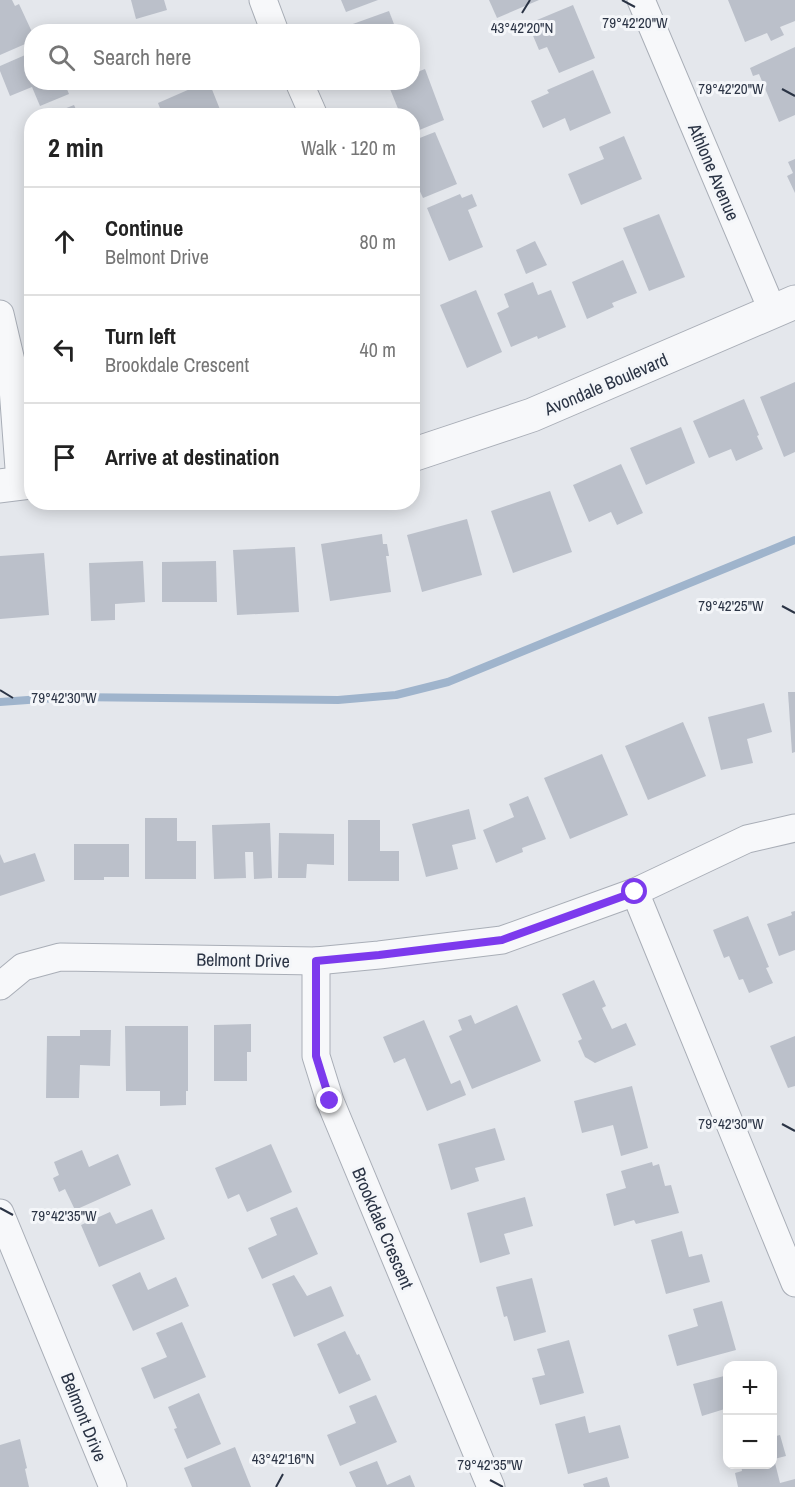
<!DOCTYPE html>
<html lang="en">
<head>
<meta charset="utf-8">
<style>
  :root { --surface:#fff; --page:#f6f6f6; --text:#222; --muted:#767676; --line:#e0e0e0 }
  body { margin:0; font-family:"Archivo Narrow",sans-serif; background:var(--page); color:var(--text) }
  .controls { position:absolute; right:18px; bottom:18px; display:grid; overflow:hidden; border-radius:12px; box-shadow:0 3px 15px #0003 }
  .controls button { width:54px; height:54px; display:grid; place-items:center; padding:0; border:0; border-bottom:2px solid var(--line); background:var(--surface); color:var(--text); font:30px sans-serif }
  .stop { position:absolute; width:18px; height:18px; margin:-14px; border:4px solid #7c3aed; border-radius:50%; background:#fff }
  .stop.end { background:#7c3aed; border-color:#fff; box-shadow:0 2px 6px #0008 }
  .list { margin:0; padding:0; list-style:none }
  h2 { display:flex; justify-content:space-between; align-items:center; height:78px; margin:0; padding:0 24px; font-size:26px }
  h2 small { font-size:20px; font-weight:400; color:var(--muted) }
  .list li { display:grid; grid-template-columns:39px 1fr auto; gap:18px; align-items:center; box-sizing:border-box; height:108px; padding:0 24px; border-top:2px solid var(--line) }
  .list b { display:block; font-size:22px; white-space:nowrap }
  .list p { margin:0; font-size:20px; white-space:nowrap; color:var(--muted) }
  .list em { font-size:20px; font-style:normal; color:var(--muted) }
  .icon { flex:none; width:33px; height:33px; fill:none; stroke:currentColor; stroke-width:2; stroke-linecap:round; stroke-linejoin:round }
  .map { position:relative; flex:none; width:795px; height:1487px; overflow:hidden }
  .search { position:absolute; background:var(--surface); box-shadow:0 3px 15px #0003; left:24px; top:24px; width:396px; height:66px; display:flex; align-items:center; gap:15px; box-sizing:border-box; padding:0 21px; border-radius:24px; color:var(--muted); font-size:22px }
  .panel { position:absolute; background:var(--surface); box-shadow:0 3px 15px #0003; left:24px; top:108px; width:396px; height:402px; border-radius:24px }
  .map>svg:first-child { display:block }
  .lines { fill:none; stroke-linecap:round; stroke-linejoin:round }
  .stream { stroke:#9fb4cc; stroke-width:8 }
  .building { fill:#bbc0ca }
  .minor-casing { stroke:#a9aeb7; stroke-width:29 }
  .tertiary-casing { stroke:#a9aeb7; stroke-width:35 }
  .minor { stroke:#f7f8fa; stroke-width:27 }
  .tertiary { stroke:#f7f8fa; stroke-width:33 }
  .route { stroke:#7c3aed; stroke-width:8 }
  .ticks { fill:none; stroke:#2b3445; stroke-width:2 }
  .labels { text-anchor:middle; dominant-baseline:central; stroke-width:6; stroke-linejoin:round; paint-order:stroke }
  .street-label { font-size:18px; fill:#2b3445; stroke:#f4f6f9 }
  .ticks-label { font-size:15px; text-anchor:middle; fill:#2b3445; stroke:#f4f6f9; stroke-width:6; stroke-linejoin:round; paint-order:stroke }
</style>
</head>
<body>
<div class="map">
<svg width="795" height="1487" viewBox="0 0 795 1487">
  <rect width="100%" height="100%" fill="#e4e7ec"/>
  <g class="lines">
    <polyline class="stream" points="0,702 69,697 338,700 396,695 448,682 795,540"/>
  </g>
  <g class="building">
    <polygon points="0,0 12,0 15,6 19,4 32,32 32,41 0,55"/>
    <polygon points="131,0 164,0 167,10 136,19"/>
    <polygon points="341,0 378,0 346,12"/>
    <polygon points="489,0 539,0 497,18"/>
    <polygon points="728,0 795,0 795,21 780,27 784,35 771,41 767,33 745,42"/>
    <polygon points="573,5 595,58 559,73 547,47 539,50 529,26 538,22 537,20"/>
    <polygon points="389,11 397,32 353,32 350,25"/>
    <polygon points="795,47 795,115 779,122 759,74 753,76 750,68"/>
    <polygon points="32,52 32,82 64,82 69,94 40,106 32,87 10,96 0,71 0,66"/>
    <polygon points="425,69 444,120 412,133 412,116 401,116 388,84 393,82 412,82 412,74"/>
    <polygon points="593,70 611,113 570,131 565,118 543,128 531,101 549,93 547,90"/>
    <polygon points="206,82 209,82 221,112 213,116 163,116 158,103"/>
    <polygon points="74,105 79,116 49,116 49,115"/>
    <polygon points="435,132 457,184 423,198 412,174 412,141"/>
    <polygon points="624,136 642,179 581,205 568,174 604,159 599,147"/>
    <polygon points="795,159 795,193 787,176 793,173 788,162"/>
    <polygon points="460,194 462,198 472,194 477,206 468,210 483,247 449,261 427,208"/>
    <polygon points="659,214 685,277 649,291 623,228"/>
    <polygon points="535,241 547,265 526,274 516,250"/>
    <polygon points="623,260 637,293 612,303 614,307 587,319 572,282"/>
    <polygon points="533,282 538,295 551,290 566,327 538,339 537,336 511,347 497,313 509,307 504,294"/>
    <polygon points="476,290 502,352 467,368 440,305"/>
    <polygon points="795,382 795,452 784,457 760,397"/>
    <polygon points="744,399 759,435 757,436 763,449 736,461 731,449 709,458 693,421"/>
    <polygon points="681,427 695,463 646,485 630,448"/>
    <polygon points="621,464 643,513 617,525 611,512 589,522 573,485"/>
    <polygon points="550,491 572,552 513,573 491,511"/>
    <polygon points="467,519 482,575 422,592 407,535"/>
    <polygon points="382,534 383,544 387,544 389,556 386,556 391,592 330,601 321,544"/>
    <polygon points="295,547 299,612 237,615 233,550"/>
    <polygon points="44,553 49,615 0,619 0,556"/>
    <polygon points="143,561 145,602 115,604 115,620 91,621 89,563"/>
    <polygon points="216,561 217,602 162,602 162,562"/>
    <polygon points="788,692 795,692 795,752 792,753"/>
    <polygon points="764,703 772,732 747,739 753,763 721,770 708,717"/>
    <polygon points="683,722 706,776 648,800 625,746"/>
    <polygon points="602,754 628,815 570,839 544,778"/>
    <polygon points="528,796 546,839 522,848 523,852 496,863 483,830 514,817 509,804"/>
    <polygon points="469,809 476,839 452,845 458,869 426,877 412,824"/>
    <polygon points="145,818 177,818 177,841 196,841 196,879 145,879"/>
    <polygon points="348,820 380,820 380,851 399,851 399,881 348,881"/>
    <polygon points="270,823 272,878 254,879 253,852 245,852 246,878 214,879 212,825"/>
    <polygon points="279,833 334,834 334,865 307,864 306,878 278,878"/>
    <polygon points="74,844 129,844 129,877 104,877 104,880 74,880"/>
    <polygon points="35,853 45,881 0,896 0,854 4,863"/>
    <polygon points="795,911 795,950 779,956 767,924 792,915 791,912"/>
    <polygon points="748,916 769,967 766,968 773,983 749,993 743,979 739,980 729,956 724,958 713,930"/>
    <polygon points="594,980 606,1006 602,1008 612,1029 626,1023 636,1045 595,1063 585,1057 578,1041 582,1039 562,994"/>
    <polygon points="517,1005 541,1061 472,1089 449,1036 462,1030 458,1020 471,1015 475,1024"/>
    <polygon points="424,1020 451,1084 460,1080 466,1095 427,1111 405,1058 394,1063 383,1037"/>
    <polygon points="251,1024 251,1052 247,1052 247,1081 214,1081 214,1025"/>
    <polygon points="125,1026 188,1026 188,1091 186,1091 186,1105 160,1106 160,1091 126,1091"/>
    <polygon points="80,1030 111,1030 110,1066 80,1065 79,1098 46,1098 47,1036 80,1036"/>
    <polygon points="795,1036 795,1086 788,1088 770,1046"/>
    <polygon points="632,1086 648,1148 621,1156 613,1125 582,1133 574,1101"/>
    <polygon points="495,1128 505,1160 475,1168 479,1181 451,1190 438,1144"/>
    <polygon points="271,1144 292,1192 247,1212 239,1194 228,1199 215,1168"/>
    <polygon points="82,1150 89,1167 118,1154 131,1185 75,1210 65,1189 59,1192 53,1178 59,1175 54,1162"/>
    <polygon points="652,1162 653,1166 659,1164 665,1186 671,1185 679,1213 636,1224 634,1220 614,1226 606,1194 626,1188 621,1171"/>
    <polygon points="525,1197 533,1226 504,1234 510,1254 480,1263 467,1213"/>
    <polygon points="297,1207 318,1254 262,1279 248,1248 277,1235 270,1218"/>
    <polygon points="152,1209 165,1239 99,1267 81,1225 110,1212 116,1224"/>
    <polygon points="682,1231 689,1257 702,1254 710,1282 666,1294 651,1240"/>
    <polygon points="140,1272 148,1290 176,1277 189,1306 133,1331 112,1285"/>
    <polygon points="294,1275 307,1296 331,1286 344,1316 294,1337 272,1284"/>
    <polygon points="532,1278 546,1332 514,1341 507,1316 504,1317 496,1287"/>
    <polygon points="722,1301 736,1350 677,1366 668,1335 698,1326 693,1309"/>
    <polygon points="182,1322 206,1377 154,1399 141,1368 167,1357 156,1333"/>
    <polygon points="345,1331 357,1355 359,1354 371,1380 339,1394 317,1344"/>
    <polygon points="569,1340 584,1393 540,1405 532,1378 545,1375 537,1349"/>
    <polygon points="728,1375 728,1408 702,1416 693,1384"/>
    <polygon points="199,1393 221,1444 187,1459 174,1429 177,1428 168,1407"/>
    <polygon points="376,1395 397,1442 340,1466 327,1435 356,1423 349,1406"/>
    <polygon points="585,1416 589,1433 620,1425 629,1458 568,1474 555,1424"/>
    <polygon points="780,1435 786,1456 774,1459 780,1483 795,1479 795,1487 738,1487 735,1473 742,1471 741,1464 772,1464 772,1437"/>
    <polygon points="20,1439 27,1468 25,1469 29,1487 0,1487 0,1445"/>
    <polygon points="235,1447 251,1487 192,1487 184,1468"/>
    <polygon points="377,1461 387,1485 410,1475 415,1487 356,1487 349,1472"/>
    <polygon points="607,1477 610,1487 584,1487 583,1484"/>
  </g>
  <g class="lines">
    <defs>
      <g id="minor">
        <polyline points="263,0 275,32"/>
        <polyline points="641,0 773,312"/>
        <polyline points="299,82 314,116"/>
        <polyline points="0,314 11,361 20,482"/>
        <polyline points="635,892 795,1283"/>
        <polyline points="316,961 316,1056 330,1101 491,1487"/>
        <polyline points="0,986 23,967 60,957 316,961 379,955 502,940 635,892 747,839 795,828"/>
        <polyline points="0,1213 113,1487"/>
      </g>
      <g id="tertiary">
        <polyline points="412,455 532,415 795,302"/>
        <polyline points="0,486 32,482"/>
      </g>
    </defs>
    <use href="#minor" class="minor-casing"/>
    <use href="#tertiary" class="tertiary-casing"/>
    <use href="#minor" class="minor"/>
    <use href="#tertiary" class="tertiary"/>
  </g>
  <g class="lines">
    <polyline class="route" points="330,1101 316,1056 316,961 379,955 502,940 635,892"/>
  </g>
  <path class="ticks" d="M622,0L635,7M522,13L530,0M782,89L795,96M782,606L795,613M0,690L13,698M782,1124L795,1131M0,1208L13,1215M490,1480L503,1487M276,1487L283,1474"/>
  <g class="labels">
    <g class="street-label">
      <text transform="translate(714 172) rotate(67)">Athlone Avenue</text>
      <text transform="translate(606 384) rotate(-23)">Avondale Boulevard</text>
      <text transform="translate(243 960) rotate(1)">Belmont Drive</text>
      <text transform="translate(383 1228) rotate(67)">Brookdale Crescent</text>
      <text transform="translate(84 1417) rotate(68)">Belmont Drive</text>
    </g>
  </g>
  <g class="ticks-label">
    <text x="635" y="28">79°42'20"W</text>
    <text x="522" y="33">43°42'20"N</text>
    <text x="731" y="94">79°42'20"W</text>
    <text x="731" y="611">79°42'25"W</text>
    <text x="64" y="703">79°42'30"W</text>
    <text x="731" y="1129">79°42'30"W</text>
    <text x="64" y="1221">79°42'35"W</text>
    <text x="283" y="1464">43°42'16"N</text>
    <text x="490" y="1470">79°42'35"W</text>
  </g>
</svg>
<div class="controls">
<button>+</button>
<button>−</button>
</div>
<div class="stop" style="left:635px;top:892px"></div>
<div class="stop end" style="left:330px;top:1101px"></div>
<div class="search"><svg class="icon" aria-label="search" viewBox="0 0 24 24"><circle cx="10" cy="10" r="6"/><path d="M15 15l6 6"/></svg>Search here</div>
<section class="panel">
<h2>2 min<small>Walk · 120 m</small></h2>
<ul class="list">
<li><svg class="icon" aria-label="ahead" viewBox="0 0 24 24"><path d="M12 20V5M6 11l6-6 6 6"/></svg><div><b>Continue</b><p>Belmont Drive</p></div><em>80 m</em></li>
<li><svg class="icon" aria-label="left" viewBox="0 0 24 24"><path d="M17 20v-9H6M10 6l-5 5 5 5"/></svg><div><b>Turn left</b><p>Brookdale Crescent</p></div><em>40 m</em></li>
<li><svg class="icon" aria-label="arrive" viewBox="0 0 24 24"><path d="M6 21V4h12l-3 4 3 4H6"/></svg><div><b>Arrive at destination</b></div></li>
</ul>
</section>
</div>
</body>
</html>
